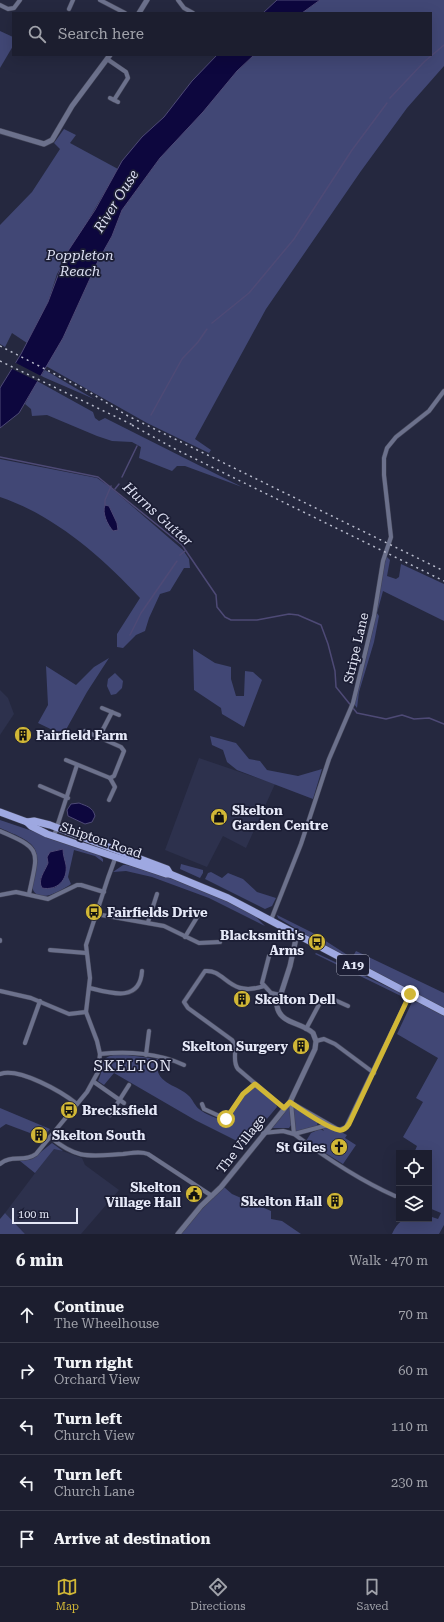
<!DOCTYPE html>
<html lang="en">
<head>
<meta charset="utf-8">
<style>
  :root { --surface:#1c1e2f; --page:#252737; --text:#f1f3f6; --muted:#a0a2aa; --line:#3a3c4b; --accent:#d1b736 }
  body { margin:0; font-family:"Roboto Serif",serif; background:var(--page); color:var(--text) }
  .controls { position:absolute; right:12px; bottom:12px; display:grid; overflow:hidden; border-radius:0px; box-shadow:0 4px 16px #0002 }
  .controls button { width:36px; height:36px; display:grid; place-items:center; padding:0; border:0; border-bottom:1px solid var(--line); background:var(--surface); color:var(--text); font:20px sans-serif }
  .scale { position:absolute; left:12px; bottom:10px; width:66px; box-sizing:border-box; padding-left:4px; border:2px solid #e5e8f7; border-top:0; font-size:11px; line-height:14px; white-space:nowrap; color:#e5e8f7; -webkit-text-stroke:3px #1c1e35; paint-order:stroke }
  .stop { position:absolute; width:12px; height:12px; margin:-9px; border:3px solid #d1b736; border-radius:50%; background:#fff }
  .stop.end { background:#d1b736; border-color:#fff; box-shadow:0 1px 4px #0008 }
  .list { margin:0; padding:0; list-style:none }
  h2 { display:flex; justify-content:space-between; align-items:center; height:52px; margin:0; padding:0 16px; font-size:17px }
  h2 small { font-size:13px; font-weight:400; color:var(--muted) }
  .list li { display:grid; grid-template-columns:26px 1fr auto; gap:12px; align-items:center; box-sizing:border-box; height:56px; padding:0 16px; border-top:1px solid var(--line) }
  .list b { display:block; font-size:15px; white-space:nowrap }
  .list p { margin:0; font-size:13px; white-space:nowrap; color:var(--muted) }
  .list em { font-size:13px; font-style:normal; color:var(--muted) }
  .icon { flex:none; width:22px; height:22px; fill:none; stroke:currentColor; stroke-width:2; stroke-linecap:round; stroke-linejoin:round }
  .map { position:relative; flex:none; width:444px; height:1234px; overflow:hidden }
  .search { position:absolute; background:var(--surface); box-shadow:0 4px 16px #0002; left:12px; right:12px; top:12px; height:44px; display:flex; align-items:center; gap:10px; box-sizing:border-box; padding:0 14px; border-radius:0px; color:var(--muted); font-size:15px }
  .sheet { height:332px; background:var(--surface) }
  nav { display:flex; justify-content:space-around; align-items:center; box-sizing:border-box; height:56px; border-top:1px solid var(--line); background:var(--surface); font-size:11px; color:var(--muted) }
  nav a { display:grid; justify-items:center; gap:2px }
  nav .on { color:var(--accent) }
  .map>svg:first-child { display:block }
  .built { fill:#2d314d }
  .green { fill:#414775; fill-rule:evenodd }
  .water { fill:#0d073e; stroke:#4e4a76 }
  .pier { fill:#25283f }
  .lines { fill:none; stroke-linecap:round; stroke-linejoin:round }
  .stream { stroke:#4e4a76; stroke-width:1.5 }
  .minor-casing { stroke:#424457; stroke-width:5 }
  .tertiary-casing { stroke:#424457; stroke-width:6 }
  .trunk-casing { stroke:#424457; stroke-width:8 }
  .minor { stroke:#6c718c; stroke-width:4 }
  .tertiary { stroke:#6c718c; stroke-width:5 }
  .trunk { stroke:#9ea8e1; stroke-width:7 }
  .rail { stroke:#b9bccd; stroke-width:1.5; stroke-dasharray:2 4; stroke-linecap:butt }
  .route { stroke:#d1b736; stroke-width:5 }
  .labels { text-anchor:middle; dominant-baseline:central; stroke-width:3.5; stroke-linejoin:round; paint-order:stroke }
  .shield { fill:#1c1e35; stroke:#a9abbd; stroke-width:1 }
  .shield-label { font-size:12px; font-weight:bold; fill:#e5e8f7 }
  .street-label { font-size:13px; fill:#e5e8f7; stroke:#1c1e35 }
  .poi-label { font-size:13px; font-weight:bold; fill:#e5e8f7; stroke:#1c1e35; text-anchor:start }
  .water-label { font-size:14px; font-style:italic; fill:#dcdff2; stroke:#1c1e35 }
  .quarter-label { font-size:15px; letter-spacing:1px; fill:#e5e8f7; stroke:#1c1e35 }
</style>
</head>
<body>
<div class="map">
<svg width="444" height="1234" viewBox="0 0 444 1234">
  <rect width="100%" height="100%" fill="#25283f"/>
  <g class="built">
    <polygon points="0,690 8,698 14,714 0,735"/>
    <polygon points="199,758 275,784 246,848 223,836 207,867 165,850"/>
    <polygon points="54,1148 82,1158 85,1165 119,1190 81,1234 25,1234 5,1213"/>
  </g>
  <g class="green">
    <polygon points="320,0 444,0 444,66 407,108 361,171 266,309 195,439 211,450 209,453 147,423 46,366 63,338 98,261 112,236 122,210 160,158 237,71 254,55 431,55 431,13 302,13"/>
    <polygon points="0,31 13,37 13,46 0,68"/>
    <polygon points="64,129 76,135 70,143 118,169 57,274 48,302 27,343 12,333 5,347 0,344 0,225 32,192 60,149 54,143"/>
    <polygon points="45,370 94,399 41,376"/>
    <polygon points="37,381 93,412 95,418 99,421 105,418 242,487 185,466 177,466 172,471 139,458 141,447 132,442 112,441 97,436 47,415 32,416 31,409 25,404"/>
    <path d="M0,459L97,478L110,487L183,550L189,559L190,568H184L170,591L160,594L149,618L145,631L136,635L123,648L117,647V634L140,598C102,557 54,515 0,497Z"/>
    <polygon points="386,556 390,560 387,576 396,579 399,577 401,564 444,584 444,621 383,591 377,613 379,616 374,642 359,692 357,708 354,704 373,629"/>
    <polygon points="193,649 215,663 231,667 231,679 236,696 244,696 245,671 253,672 262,680 244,727 222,714 221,708 194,690"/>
    <polygon points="109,658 87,692 63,735 38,723 48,705 46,666 76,685 94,667"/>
    <polygon points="115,673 123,681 122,688 116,694 111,695 107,686 108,679"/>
    <polygon points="210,736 236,743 249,759 260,761 267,770 298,776 322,769 313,799 237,770 227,762 223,750 212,745"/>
    <path d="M0,820L97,853L103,859V862L95,856L74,850L68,877L71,884C62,890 37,906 32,887C43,845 37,844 0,828ZM62,849C64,864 70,879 54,888L40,880L48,863L50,852Z"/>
    <polygon points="181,864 203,870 203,873 200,878 180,869"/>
    <path d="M123,865C140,864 244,903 255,916C257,918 261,922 265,926L209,898L152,877L126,871L113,872Z"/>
    <polygon points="211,872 222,878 228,873 243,879 257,892 276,898 272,906 265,909 205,879 208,873"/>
    <polygon points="277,915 315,934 352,958 356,951 444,993 444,1009 332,950 278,918"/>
    <polygon points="316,953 403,994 405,998 315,954"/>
    <path d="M412,1002H419L444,1016V1225L439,1234H392C401,1214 410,1219 429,1219V1216L438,1219L441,1213L429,1208V1153H414L417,1146L403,1137L423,1102L416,1098L438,1058L397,1034Z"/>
    <path d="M120,1054L158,1059C152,1084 177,1084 189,1096C193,1100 195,1106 199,1109C205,1114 220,1121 228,1120L248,1091L256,1086L275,1101L277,1107L245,1145L195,1120L114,1073L104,1085L98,1081C107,1063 96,1057 120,1054Z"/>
    <polygon points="290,1105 291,1125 289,1128 269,1128"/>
    <polygon points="292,1106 318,1121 317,1126 297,1132 294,1129"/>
    <polygon points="0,1108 50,1129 45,1136 39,1133 37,1135 41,1138 40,1139 30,1133 6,1124 0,1128"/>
    <polygon points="329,1126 347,1135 345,1138 356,1145 343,1164 306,1141 311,1133 320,1129 324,1131 322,1128"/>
    <polygon points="52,1143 63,1151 54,1149 35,1173 20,1161 32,1159"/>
    <polygon points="224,1187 232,1194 271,1211 271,1219 282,1221 301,1234 181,1234 200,1211"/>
    <polygon points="5,1213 25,1234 0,1234 0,1219"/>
  </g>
  <g class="water">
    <polygon points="277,0 320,0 302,13 263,13"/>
    <polygon points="217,55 254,55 237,71 203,112 160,158 122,210 112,236 98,261 63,338 19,413 0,428 0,388 21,354 48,302 66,254 95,210 122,161 142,137 164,117 192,81"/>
    <path d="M105,505L109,506L117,523L118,530L113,531C107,524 102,513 105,505Z"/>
    <path d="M79,803C86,806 93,807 95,816L92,822L85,824L68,816L67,810L71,804Z"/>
    <path d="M63,849C63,855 65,860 66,865C68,880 57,891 42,888C37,880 45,871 48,863L47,857L50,852Z"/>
  </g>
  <polygon class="pier" points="14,362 16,363 43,377 39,382 10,368"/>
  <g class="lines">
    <g class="stream">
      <polyline points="390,98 424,62 444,45"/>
      <polyline points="212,323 249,293 294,239 352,150 387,103"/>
      <polyline points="151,415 182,359 198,342 207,329"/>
      <polyline points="0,457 98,477 182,545 216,595 217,607 225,617 231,620 257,620 289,614 298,615 321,625 328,644 335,671 336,687 357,713 386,719 402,715 414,719 429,718 444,724"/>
      <polyline points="122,477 137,446"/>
      <polyline points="115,489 119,484"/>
      <polyline points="105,505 105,500 111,486"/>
      <polyline points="180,555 185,551"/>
      <polyline points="130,635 141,613 177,561"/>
    </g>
    <defs>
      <g id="minor">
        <polyline points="100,0 125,13"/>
        <polyline points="178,0 184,8 193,13"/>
        <polyline points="0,5 8,9 14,8 20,0"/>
        <polyline points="69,9 73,0"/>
        <polyline points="107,59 126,72 128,78 114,100"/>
        <polyline points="110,98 118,102"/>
        <polyline points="102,708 119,715"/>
        <polyline points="85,731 121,747 124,751 114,776 110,778"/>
        <polyline points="99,737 112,712"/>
        <polyline points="66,760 110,778"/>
        <polyline points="40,786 68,798"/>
        <polyline points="109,800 115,787 110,778"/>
        <path d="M0,831C43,849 38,851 29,894"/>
        <polyline points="54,836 77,765"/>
        <polyline points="0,895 16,892 48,899 77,885 81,885 104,892"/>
        <polyline points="96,914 164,926 199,943 220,942"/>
        <polyline points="271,920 301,844 329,759 353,703 374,616 383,561 391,537 384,475 384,458 387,448 396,437 429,411 444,391"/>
        <polyline points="148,922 157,894"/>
        <polyline points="185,937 199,914"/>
        <polyline points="0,940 0,941"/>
        <polyline points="50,950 86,953"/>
        <polyline points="269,956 262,983 271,993 280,995"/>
        <path d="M264,986C228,998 226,969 205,971L184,1002L188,1008L232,1040C239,1050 231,1060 238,1069L284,1108"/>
        <path d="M90,988C110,993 140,1003 142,971"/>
        <polyline points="0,991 31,998 69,1014 86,1012"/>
        <polyline points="306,1029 322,999 328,997 348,1006"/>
        <polyline points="316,1041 324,1039 335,1044 374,1073"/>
        <polyline points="25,1043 40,1001"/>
        <path d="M100,1054C127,1051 159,1053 184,1065"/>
        <polyline points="146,1055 149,1031"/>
        <path d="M0,1074C19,1067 62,1092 77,1104"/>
        <polyline points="94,1082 124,1103"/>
        <polyline points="290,1102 339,1130 346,1127 410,994"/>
        <path d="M291,1103L294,1134C326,1158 359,1180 395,1196"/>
        <polyline points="202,1104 204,1109 226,1119 243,1094 255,1084"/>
        <polyline points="110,1115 129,1085"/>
        <polyline points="263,1133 283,1131 294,1134 328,1125"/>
        <path d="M50,1137C78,1160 89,1156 123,1154C132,1153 140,1151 148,1154L212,1196"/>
        <path d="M0,1164C11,1154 24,1163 36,1154L87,1092L98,1072L100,1054L97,1041L86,1012L90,978L86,945L108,878L116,856"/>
      </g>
      <g id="tertiary">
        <polyline points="139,13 147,0"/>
        <polyline points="0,131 44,144 52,140 72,106 110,55"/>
        <path d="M178,1234L201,1206L221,1187L290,1102L315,1049L316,1041L313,1033C301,1022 280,1024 277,1006L290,966L297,934"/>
      </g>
      <g id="trunk">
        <polyline points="0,812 27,822 31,826 47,834 166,874 170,874"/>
        <polyline points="27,822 34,821 50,825 167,869 170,874 228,898 444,1012"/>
      </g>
    </defs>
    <use href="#minor" class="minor-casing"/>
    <use href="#tertiary" class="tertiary-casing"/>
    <use href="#trunk" class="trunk-casing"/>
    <use href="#minor" class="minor"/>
    <use href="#tertiary" class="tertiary"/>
    <use href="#trunk" class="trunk"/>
    <g class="rail">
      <polyline points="0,346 86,390 128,416 444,571"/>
      <polyline points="0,361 135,426"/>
      <polyline points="132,425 175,449 444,581"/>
    </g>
  </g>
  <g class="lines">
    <path class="route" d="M226,1119L243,1094L255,1084L284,1108L290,1102C300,1109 328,1128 339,1130C344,1131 347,1127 349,1124L410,994"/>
  </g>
  <defs>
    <symbol id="building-disc" viewBox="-11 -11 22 22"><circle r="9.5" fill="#d1b736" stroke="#1c1e35"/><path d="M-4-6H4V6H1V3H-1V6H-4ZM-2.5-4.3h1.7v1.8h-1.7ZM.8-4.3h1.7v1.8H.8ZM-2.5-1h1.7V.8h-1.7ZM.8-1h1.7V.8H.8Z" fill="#111"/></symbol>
    <symbol id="shop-disc" viewBox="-11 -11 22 22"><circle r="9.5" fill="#d1b736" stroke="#1c1e35"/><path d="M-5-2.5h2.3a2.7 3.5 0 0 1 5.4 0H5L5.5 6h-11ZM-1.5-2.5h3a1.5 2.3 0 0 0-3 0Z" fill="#111"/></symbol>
    <symbol id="bus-disc" viewBox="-11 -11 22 22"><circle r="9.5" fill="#d1b736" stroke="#1c1e35"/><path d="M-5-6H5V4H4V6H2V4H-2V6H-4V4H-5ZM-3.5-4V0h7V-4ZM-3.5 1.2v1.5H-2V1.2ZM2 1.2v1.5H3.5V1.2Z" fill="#111"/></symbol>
    <symbol id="church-disc" viewBox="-11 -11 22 22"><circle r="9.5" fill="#d1b736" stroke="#1c1e35"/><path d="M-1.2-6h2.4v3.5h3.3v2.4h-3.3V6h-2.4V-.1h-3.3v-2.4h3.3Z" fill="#111"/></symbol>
    <symbol id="civic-disc" viewBox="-11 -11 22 22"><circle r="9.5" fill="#d1b736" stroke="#1c1e35"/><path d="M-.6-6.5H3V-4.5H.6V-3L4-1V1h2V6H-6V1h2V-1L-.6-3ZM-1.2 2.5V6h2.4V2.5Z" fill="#111"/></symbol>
  </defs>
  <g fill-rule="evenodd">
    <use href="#building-disc" x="13" y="725" width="20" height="20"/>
    <use href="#shop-disc" x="209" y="807" width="20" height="20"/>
    <use href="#bus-disc" x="84" y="902" width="20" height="20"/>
    <use href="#bus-disc" x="307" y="932" width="20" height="20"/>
    <use href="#building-disc" x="232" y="989" width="20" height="20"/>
    <use href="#building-disc" x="291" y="1036" width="20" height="20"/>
    <use href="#bus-disc" x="59" y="1100" width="20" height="20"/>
    <use href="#building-disc" x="29" y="1125" width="20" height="20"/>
    <use href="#church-disc" x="329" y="1137" width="20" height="20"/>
    <use href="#civic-disc" x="184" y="1184" width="20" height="20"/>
    <use href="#building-disc" x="325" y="1191" width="20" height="20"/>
  </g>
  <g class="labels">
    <rect class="shield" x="337" y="955" width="32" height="20" rx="3"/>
    <g class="shield-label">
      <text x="353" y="965">A19</text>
    </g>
    <g class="street-label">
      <text transform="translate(356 648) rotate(-77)">Stripe Lane</text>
      <text transform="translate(101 840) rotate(19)">Shipton Road</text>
      <text transform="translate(241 1144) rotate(-52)">The Village</text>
    </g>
    <g class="poi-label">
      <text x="36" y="735">Fairfield Farm</text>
      <text x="232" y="810">Skelton<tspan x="232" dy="15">Garden Centre</tspan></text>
      <text x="107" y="912">Fairfields Drive</text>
      <text x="304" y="935" text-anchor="end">Blacksmith's<tspan x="304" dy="15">Arms</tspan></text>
      <text x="255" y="999">Skelton Dell</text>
      <text x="288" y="1046" text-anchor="end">Skelton Surgery</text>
      <text x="82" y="1110">Brecksfield</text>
      <text x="52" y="1135">Skelton South</text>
      <text x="326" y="1147" text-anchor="end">St Giles</text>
      <text x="181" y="1187" text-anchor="end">Skelton<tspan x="181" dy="15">Village Hall</tspan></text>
      <text x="322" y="1201" text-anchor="end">Skelton Hall</text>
    </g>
    <g class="water-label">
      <text transform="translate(116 201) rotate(-58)">River Ouse</text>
      <text x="80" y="255">Poppleton<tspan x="80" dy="16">Reach</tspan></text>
      <text transform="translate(158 514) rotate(42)">Hurns Gutter</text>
    </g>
    <g class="quarter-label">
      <text x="133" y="1066">SKELTON</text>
    </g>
  </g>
</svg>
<div class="controls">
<button><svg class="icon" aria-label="locate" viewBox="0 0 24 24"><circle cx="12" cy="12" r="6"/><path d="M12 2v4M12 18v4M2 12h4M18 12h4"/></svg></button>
<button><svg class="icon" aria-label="layers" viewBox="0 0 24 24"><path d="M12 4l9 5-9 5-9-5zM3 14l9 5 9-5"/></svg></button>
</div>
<div class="scale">100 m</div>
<div class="stop" style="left:226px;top:1119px"></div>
<div class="stop end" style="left:410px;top:994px"></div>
<div class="search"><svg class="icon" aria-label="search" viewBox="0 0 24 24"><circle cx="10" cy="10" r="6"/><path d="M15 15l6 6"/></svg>Search here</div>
</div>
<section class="sheet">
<h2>6 min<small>Walk · 470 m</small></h2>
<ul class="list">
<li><svg class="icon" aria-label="ahead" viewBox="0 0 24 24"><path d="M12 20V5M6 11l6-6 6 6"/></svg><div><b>Continue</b><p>The Wheelhouse</p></div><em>70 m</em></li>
<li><svg class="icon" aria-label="right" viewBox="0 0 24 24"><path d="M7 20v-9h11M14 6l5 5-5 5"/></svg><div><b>Turn right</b><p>Orchard View</p></div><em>60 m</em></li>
<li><svg class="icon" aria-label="left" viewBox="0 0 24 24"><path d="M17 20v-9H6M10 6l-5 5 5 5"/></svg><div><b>Turn left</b><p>Church View</p></div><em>110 m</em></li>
<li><svg class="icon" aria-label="left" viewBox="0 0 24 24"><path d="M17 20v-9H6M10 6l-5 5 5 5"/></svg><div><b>Turn left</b><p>Church Lane</p></div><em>230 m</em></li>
<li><svg class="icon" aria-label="arrive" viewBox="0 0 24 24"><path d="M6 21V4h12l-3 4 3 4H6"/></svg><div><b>Arrive at destination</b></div></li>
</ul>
</section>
<nav>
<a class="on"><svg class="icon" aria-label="map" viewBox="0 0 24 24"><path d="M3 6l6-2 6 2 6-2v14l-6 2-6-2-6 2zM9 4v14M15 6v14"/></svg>Map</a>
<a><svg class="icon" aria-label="directions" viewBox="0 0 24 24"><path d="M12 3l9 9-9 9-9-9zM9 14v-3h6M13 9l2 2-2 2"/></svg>Directions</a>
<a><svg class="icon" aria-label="saved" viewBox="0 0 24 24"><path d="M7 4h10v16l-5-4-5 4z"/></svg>Saved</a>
</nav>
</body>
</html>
